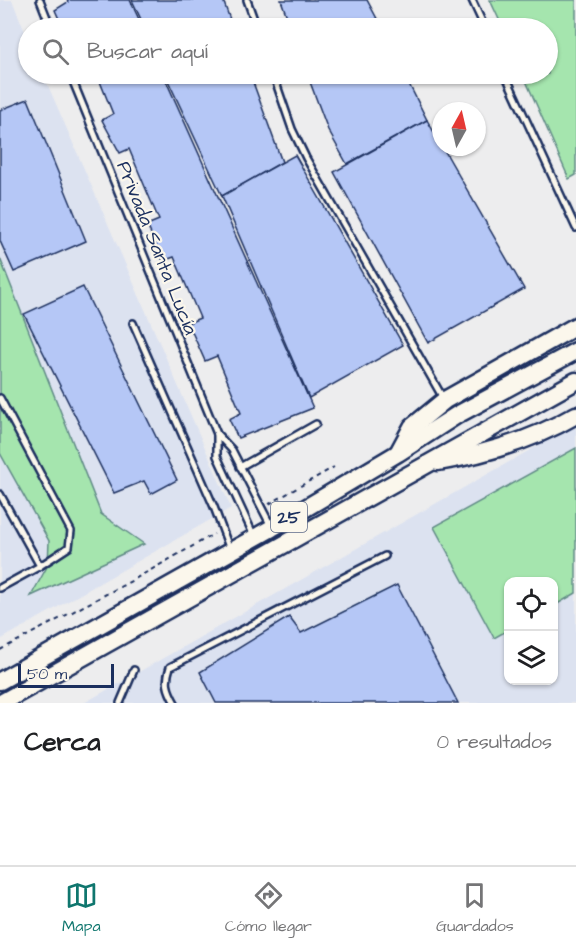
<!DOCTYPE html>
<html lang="es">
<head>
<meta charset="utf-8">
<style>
  :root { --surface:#fff; --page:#f2f2f2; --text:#202124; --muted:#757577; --line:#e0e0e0; --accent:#0f766e }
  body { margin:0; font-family:"Architects Daughter",sans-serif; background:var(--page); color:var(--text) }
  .controls { position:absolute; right:18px; bottom:18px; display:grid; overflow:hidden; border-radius:12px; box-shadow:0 2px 4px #0004 }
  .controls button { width:54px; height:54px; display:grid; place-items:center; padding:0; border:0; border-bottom:2px solid var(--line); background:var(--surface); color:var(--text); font:30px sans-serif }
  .compass { position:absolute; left:432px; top:102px; width:54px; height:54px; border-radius:50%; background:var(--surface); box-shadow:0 2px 4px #0004; rotate:8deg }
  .scale { position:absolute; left:18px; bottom:15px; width:96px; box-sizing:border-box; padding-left:6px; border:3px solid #1b2f5e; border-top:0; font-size:16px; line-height:21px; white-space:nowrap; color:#1b2f5e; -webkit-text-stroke:4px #fbf7ec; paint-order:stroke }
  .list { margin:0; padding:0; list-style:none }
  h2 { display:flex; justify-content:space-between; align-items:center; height:78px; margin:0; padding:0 24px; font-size:26px }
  h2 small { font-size:20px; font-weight:400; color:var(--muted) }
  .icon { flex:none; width:33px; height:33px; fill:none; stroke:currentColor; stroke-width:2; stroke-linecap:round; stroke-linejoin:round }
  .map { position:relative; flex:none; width:576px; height:703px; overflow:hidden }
  .search { position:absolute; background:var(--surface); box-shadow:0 2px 4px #0004; left:18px; right:18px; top:18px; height:66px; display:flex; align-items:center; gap:15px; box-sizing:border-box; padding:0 21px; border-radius:33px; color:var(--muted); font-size:22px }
  .sheet { height:162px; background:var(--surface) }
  nav { display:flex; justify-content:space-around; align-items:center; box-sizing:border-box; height:84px; border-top:2px solid var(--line); background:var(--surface); font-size:16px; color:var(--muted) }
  nav a { display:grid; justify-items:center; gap:3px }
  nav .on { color:var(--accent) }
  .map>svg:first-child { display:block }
  .built { fill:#dce2f0; fill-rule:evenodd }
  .green { fill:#a5e5ae; stroke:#608a86; stroke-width:1.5 }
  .building { fill:#b5c7f6; stroke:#1b2f5e; stroke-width:1.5 }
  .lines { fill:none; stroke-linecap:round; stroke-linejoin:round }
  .service-casing { stroke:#1b2f5e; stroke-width:10 }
  .primary-casing { stroke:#1b2f5e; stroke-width:21 }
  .path { stroke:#1b2f5e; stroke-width:2; stroke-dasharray:4.5 4.5; stroke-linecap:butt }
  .service { stroke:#fbf7ec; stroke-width:5 }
  .primary { stroke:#fbf7ec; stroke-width:16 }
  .labels { text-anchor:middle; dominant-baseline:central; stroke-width:4.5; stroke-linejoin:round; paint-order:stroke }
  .shield { fill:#fbf7ec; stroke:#5e6b89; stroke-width:1.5 }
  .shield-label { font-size:18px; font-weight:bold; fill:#1b2f5e }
  .street-label { font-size:20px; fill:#1b2f5e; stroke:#fbf7ec }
</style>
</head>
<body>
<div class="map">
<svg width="576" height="703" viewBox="0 0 576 703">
  <rect width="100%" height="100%" fill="#ededee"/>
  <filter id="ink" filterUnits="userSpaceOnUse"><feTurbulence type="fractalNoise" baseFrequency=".0167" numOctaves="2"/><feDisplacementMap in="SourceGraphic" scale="12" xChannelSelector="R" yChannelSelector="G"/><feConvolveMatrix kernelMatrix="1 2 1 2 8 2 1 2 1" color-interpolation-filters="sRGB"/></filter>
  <g filter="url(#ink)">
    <g class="built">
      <polygon points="0,0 12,0 28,39 28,74 43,74 231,508 0,640"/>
      <path d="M576,424V703H84ZM508,582H554V680H508Z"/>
    </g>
    <g class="green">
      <polygon points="490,0 576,0 576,175 569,179 523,74 548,74 548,28 503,28"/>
      <polygon points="0,258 101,514 144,544 31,596 48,565 49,541 0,453"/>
      <polygon points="576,448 576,593 554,606 554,582 508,582 508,630 494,638 434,527"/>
    </g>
    <g class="building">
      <polygon points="67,0 130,0 143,28 63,28 55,10 68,2"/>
      <polygon points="132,0 223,0 233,28 145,28"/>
      <polygon points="281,0 367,0 382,28 291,28"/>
      <polygon points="97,74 163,74 313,408 238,438 229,419 241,413 217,356 205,361 188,323 200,318 174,257 163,261 147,225 159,220 129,149 120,153 102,120 113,114"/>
      <polygon points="165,74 250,74 282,162 222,196"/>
      <polygon points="307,74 404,74 427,120 347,164 328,130"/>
      <polygon points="28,99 86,241 14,272 0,241 0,110"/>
      <polygon points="427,120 524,289 428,343 334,172"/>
      <polygon points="295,155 403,345 309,398 222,196"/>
      <polygon points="83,287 177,480 151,494 144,481 114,493 24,314"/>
      <polygon points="397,585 458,703 216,703 200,672 289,617 301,633"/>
    </g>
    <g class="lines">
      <defs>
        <g id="service">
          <polyline points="40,0 51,28"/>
          <polyline points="247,0 257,28"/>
          <polyline points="472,0 485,28"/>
          <polyline points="70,74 217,434 232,450 271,526"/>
          <polyline points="273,74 292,129 306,158 443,398"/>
          <polyline points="505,74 576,228"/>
          <polyline points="133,323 214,507 230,550"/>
          <polyline points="0,398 71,531 69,547 40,566"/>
          <polyline points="217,434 217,456 254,536"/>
          <polyline points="240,467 316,424"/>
          <polyline points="0,494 40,566 0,588"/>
          <polyline points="120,703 134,670"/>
          <path d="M175,703C167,689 165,682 170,667L385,556"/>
        </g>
        <g id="primary">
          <polyline points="399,451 412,427 445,400 576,326"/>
          <path d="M438,462C487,454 533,440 576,415"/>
          <polyline points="0,681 272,528 398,453 457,415 576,351"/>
          <polyline points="1,703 576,381"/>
        </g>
      </defs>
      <use href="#service" class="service-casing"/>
      <use href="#primary" class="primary-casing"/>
      <g class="path">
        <polyline points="269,504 334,467"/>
        <polyline points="0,650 133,580 214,534"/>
      </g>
      <use href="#service" class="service"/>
      <use href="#primary" class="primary"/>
    </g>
  </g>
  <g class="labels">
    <rect class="shield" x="271" y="502" width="36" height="30" rx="4.5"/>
    <g class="shield-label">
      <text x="289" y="517">25</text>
    </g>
    <g class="street-label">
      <text transform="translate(157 248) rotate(68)">Privada Santa Lucía</text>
    </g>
  </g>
</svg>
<div class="controls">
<button><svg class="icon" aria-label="locate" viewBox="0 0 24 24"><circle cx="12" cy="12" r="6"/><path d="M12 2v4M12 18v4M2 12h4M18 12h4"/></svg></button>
<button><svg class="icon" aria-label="layers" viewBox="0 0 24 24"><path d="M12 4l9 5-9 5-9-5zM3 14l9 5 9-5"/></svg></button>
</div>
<svg class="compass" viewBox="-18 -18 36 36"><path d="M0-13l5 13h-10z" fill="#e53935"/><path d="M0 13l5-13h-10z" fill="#757577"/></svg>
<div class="scale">50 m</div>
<div class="search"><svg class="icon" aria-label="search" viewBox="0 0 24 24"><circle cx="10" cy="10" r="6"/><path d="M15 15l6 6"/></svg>Buscar aquí</div>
</div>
<section class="sheet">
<h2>Cerca<small>0 resultados</small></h2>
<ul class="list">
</ul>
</section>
<nav>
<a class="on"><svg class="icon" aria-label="map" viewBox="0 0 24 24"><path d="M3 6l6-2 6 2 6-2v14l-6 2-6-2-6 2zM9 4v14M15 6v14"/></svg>Mapa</a>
<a><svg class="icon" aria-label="directions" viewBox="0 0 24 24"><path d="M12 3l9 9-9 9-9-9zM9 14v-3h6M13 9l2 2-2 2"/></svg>Cómo llegar</a>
<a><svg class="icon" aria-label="saved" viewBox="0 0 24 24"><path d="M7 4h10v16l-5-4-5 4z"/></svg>Guardados</a>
</nav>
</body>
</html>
